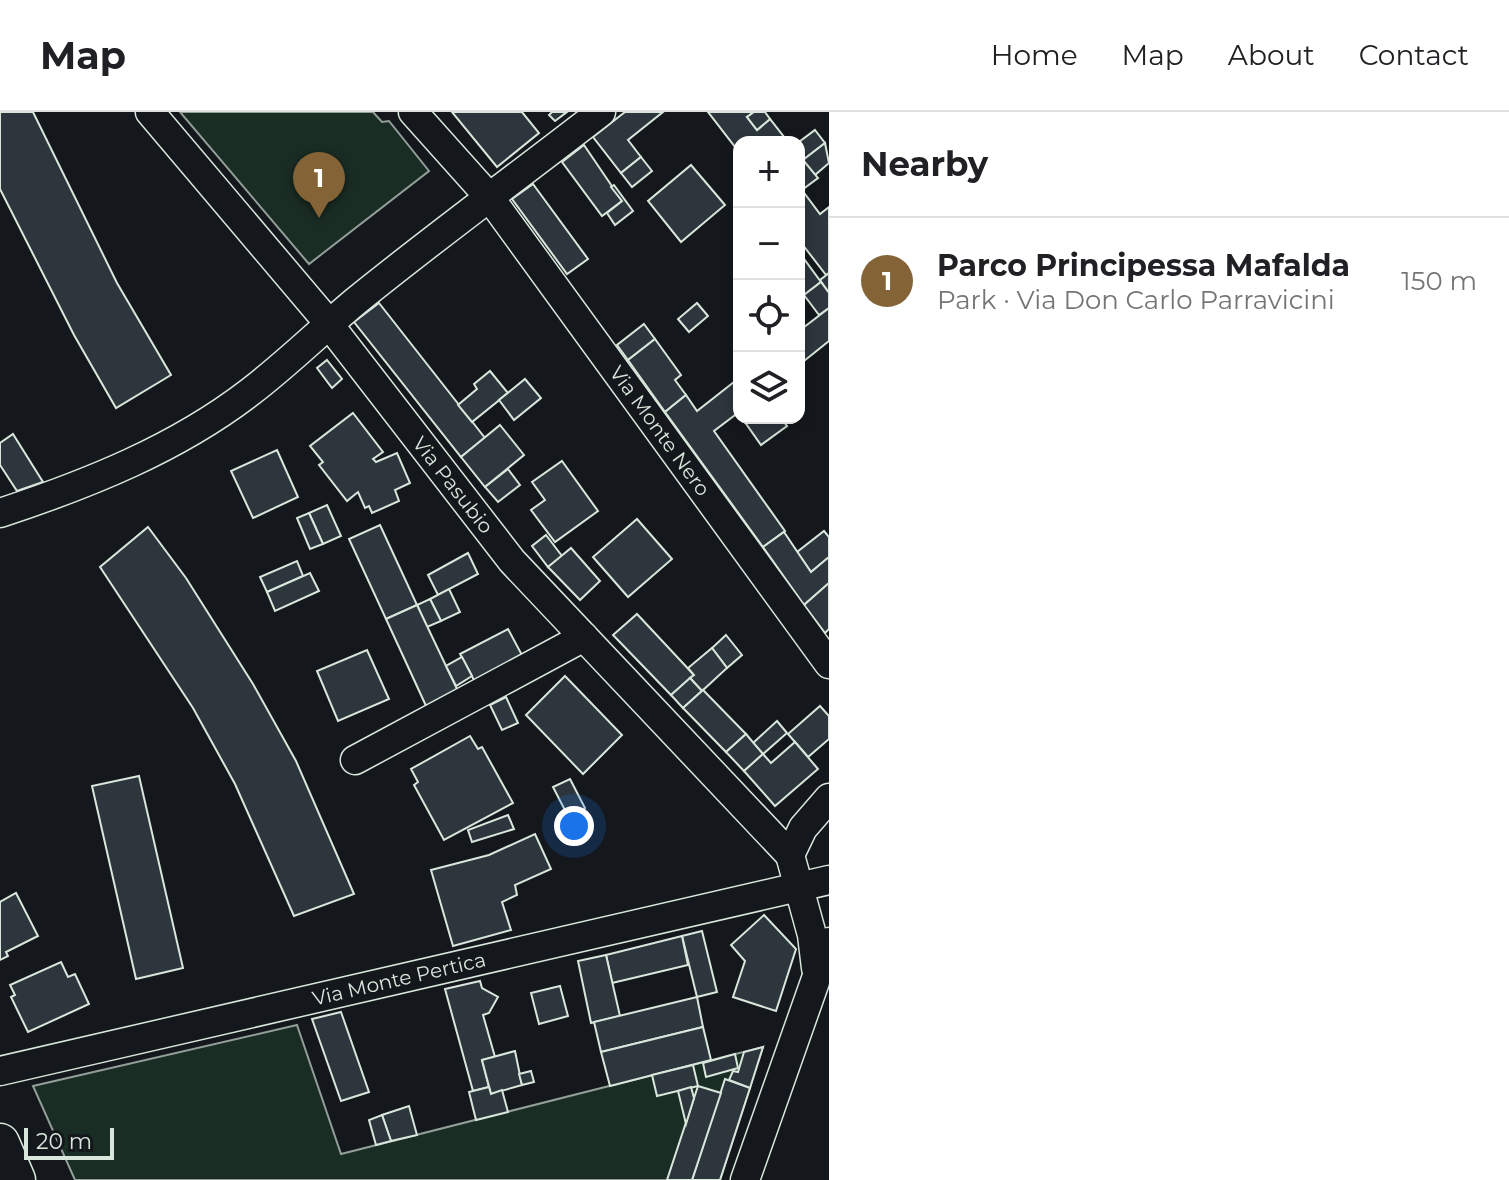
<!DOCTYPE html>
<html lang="en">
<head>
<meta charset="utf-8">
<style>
  :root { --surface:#fff; --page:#f6f6f6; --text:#202124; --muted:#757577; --line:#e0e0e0; --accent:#846436 }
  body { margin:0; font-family:Montserrat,sans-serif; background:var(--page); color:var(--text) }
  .controls { position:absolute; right:24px; top:24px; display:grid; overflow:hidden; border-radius:16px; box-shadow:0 4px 12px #0003 }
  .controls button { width:72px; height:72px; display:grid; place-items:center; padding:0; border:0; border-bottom:2px solid var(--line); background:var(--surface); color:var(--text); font:40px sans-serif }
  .scale { position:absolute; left:24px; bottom:20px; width:90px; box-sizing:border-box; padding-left:8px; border:4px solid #d8e6dc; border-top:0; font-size:22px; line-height:28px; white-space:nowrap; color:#d8e6dc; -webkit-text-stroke:6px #14181c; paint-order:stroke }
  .you { position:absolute; left:574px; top:714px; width:28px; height:28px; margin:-20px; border:6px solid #fff; border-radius:50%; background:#1a73e8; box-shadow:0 0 0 12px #1a73e833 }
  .badge { display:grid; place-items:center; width:52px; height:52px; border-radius:50%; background:var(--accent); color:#fff; font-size:26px; font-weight:700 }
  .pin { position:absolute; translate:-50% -66px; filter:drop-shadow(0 2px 4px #0008) }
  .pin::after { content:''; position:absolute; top:42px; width:28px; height:24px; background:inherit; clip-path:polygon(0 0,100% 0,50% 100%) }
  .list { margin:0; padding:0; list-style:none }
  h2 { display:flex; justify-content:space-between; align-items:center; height:104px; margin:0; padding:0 32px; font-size:34px }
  h2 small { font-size:26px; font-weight:400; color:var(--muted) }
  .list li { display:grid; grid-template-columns:52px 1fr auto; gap:24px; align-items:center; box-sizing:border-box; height:128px; padding:0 32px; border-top:2px solid var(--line) }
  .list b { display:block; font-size:30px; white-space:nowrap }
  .list p { margin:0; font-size:26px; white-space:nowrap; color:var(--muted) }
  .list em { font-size:26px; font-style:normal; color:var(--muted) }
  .icon { flex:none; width:44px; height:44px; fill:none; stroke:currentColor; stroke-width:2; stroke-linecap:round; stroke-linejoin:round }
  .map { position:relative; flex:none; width:829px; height:1068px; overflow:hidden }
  header { display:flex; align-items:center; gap:48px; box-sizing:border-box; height:112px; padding:0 40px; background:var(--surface); border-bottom:2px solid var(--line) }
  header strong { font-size:38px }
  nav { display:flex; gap:44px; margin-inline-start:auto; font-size:28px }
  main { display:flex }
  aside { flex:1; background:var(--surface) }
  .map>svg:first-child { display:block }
  .green { fill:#1a2d24; stroke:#939e99; stroke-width:2 }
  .building { fill:#2c363c; stroke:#d8e6dc; stroke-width:2 }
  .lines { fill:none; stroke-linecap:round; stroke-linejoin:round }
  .minor-casing { stroke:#d8e6dc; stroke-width:31 }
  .secondary-casing { stroke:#d8e6dc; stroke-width:41 }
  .minor { stroke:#14181c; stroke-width:28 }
  .secondary { stroke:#14181c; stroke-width:38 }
  .labels { text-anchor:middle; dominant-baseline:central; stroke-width:6; stroke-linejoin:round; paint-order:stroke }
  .street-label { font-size:20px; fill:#d8e6dc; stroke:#14181c }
</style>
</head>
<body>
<header>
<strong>Map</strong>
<nav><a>Home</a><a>Map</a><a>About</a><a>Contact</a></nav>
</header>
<main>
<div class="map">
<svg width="829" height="1068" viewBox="0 0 829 1068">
  <rect width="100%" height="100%" fill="#14181c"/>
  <g class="green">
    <polygon points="180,0 373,0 382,10 389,9 429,59 309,152"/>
    <polygon points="297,913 341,1042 763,935 720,1068 75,1068 33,974"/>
  </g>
  <g class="building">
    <polygon points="0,0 33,0 117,171 171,263 116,296 74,223 0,77"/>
    <polygon points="452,0 522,0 539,21 497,55"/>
    <polygon points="552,0 567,0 555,9 549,3"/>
    <polygon points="625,0 663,0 628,28 641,45 621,61 593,25"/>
    <polygon points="708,0 754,0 747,5 757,18 770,7 788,30 739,30 739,40"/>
    <polygon points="754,0 765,0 770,7 757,18 747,5"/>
    <polygon points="815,18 825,31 803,48 799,30"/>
    <polygon points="825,31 829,51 815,63 803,48"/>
    <polygon points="584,33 622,89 602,104 562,50"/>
    <polygon points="641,45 652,59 632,75 621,61"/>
    <polygon points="803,48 818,66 802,78 820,102 829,95 829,161 826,163 799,128 799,51"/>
    <polygon points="691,53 725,93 681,130 648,89"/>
    <polygon points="533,72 588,147 567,162 512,87"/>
    <polygon points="614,73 633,99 615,113 607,101 622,89 611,75"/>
    <polygon points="799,140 821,170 804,183 799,176"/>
    <polygon points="829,161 829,181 820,168"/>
    <polygon points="821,170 829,181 829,196 819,203 804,183"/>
    <polygon points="379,191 485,326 461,345 354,210"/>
    <polygon points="697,191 708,204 689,220 678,207"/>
    <polygon points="829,196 829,229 799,253 799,219"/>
    <polygon points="644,212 655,227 628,248 617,233"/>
    <polygon points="655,227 681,263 675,268 686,283 665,300 628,248"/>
    <polygon points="327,248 342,267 332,276 317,256"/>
    <polygon points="490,259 508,281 472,310 458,293 477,277 474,272"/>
    <polygon points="739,266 739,300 714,319 785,419 763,435 665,300 686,283 697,299"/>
    <polygon points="525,267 541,286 514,308 499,288"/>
    <polygon points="353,301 383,340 373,347 376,350 397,341 410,371 395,378 399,389 372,401 369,394 365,396 358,380 347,389 319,353 323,350 310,334"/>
    <polygon points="742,306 781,306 787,314 761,333"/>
    <polygon points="500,313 524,343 485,375 461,345"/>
    <polygon points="13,322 43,370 17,379 0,353 0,331"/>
    <polygon points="277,338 298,385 253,406 231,359"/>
    <polygon points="562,349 598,399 555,430 531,398 545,388 532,370"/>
    <polygon points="508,357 520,373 498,390 485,375"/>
    <polygon points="327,393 341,424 323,432 309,401"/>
    <polygon points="309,401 323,432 310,437 297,406"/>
    <polygon points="637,407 672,447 628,485 593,445"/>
    <polygon points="380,413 417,493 386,507 349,427"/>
    <polygon points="148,415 186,466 253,572 296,649 354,782 294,804 235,672 193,596 100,455"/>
    <polygon points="824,419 829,425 829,445 811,460 797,440"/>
    <polygon points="784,420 811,460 829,445 829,471 804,493 763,435"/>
    <polygon points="546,423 562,444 548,455 532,434"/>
    <polygon points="571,436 600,469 580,488 548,455"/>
    <polygon points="468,441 478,462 438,483 428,463"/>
    <polygon points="297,449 303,464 267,480 260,465"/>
    <polygon points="310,461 319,479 275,499 267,480"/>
    <polygon points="829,471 829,517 825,521 804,493"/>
    <polygon points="449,477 460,500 441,509 430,487"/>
    <polygon points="430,487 441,509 427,515 417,493"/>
    <polygon points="417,493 458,579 427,596 386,507"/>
    <polygon points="637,502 694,563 671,583 613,523"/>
    <polygon points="508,517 523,545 475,570 460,542"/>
    <polygon points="726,523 742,543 727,556 712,536"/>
    <polygon points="712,536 727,556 702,579 690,566 694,563 688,556"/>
    <polygon points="367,538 389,587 338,609 317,559"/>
    <polygon points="462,545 472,564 456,574 446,554"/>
    <polygon points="565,564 622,623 583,662 526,603"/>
    <polygon points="690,566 702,579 683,596 671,583"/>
    <polygon points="703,578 746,622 726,640 683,596"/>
    <polygon points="506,585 518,611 502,618 490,593"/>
    <polygon points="820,594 829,604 829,627 808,645 788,622"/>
    <polygon points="777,609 787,621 763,642 753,631"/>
    <polygon points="746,622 763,642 744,659 726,640"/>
    <polygon points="470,624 478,637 482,635 513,691 444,728 414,673 418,670 411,657"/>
    <polygon points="795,630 818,657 775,694 744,659 763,642 771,651"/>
    <polygon points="139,664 183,856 136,867 92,674"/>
    <polygon points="570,667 585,696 571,710 553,675"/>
    <polygon points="508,703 514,717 472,730 468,718"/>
    <polygon points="535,722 551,757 515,773 517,783 502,790 511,818 453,834 431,758 489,743"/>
    <polygon points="16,781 38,824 6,840 8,844 0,848 0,790"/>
    <polygon points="764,803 796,837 776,899 733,885 745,849 731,833"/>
    <polygon points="702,819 717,880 697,885 682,824"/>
    <polygon points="682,824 688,853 612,871 606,843"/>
    <polygon points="606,843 620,904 591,911 578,849"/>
    <polygon points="61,850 68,865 75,862 89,892 28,920 11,885 15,883 10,873"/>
    <polygon points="480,869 482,876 498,885 489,901 483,903 495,945 482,948 489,975 473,979 445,877"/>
    <polygon points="560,874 568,904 539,912 531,881"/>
    <polygon points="697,885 703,915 601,940 594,910"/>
    <polygon points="341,900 369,980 341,989 312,907"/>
    <polygon points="703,915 711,948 610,974 601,940"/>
    <polygon points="763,935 750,976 729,968 733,959 738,960 744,940"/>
    <polygon points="515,939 522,973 491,982 482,948"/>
    <polygon points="735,942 738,956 706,965 703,951"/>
    <polygon points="693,953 698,974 657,984 652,963"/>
    <polygon points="531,959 534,970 522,973 519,962"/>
    <polygon points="725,967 750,976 720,1068 692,1068"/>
    <polygon points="698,974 721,981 692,1068 667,1068"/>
    <polygon points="489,975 491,982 502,978 508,1000 476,1008 469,980"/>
    <polygon points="691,975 694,986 686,1012 678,979"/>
    <polygon points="409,994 417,1023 391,1029 382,1003"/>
    <polygon points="382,1003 391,1029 376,1033 369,1008"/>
  </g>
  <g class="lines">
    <defs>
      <g id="minor">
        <polyline points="150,0 321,202 512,449 790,743"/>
        <polyline points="413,0 490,86 829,552"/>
        <path d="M0,401C88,372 176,337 250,280C287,252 320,219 356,189C436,124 520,63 601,0"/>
        <polyline points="355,648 584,525"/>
        <polyline points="816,856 812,823 790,743 803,716 829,686"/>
        <polyline points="0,959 829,768"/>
        <polyline points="745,1068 829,830"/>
      </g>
      <polyline id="secondary" points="0,1031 16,1068"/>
    </defs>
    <use href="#minor" class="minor-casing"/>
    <use href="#secondary" class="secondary-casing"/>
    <use href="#minor" class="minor"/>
    <use href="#secondary" class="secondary"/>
  </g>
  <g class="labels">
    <g class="street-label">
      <text transform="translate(660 319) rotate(54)">Via Monte Nero</text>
      <text transform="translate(453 373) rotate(52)">Via Pasubio</text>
      <text transform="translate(399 867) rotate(-13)">Via Monte Pertica</text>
    </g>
  </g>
</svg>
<div class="controls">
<button>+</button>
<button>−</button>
<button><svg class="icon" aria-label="locate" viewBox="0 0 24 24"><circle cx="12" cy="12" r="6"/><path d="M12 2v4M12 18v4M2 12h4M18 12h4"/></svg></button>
<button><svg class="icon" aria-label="layers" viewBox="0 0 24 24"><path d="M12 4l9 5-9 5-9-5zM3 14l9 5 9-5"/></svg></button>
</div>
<div class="scale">20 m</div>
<div class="you"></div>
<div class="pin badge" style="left:319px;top:106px">1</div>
</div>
<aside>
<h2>Nearby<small></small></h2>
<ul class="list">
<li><span class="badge">1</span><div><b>Parco Principessa Mafalda</b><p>Park · Via Don Carlo Parravicini</p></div><em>150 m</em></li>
</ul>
</aside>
</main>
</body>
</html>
